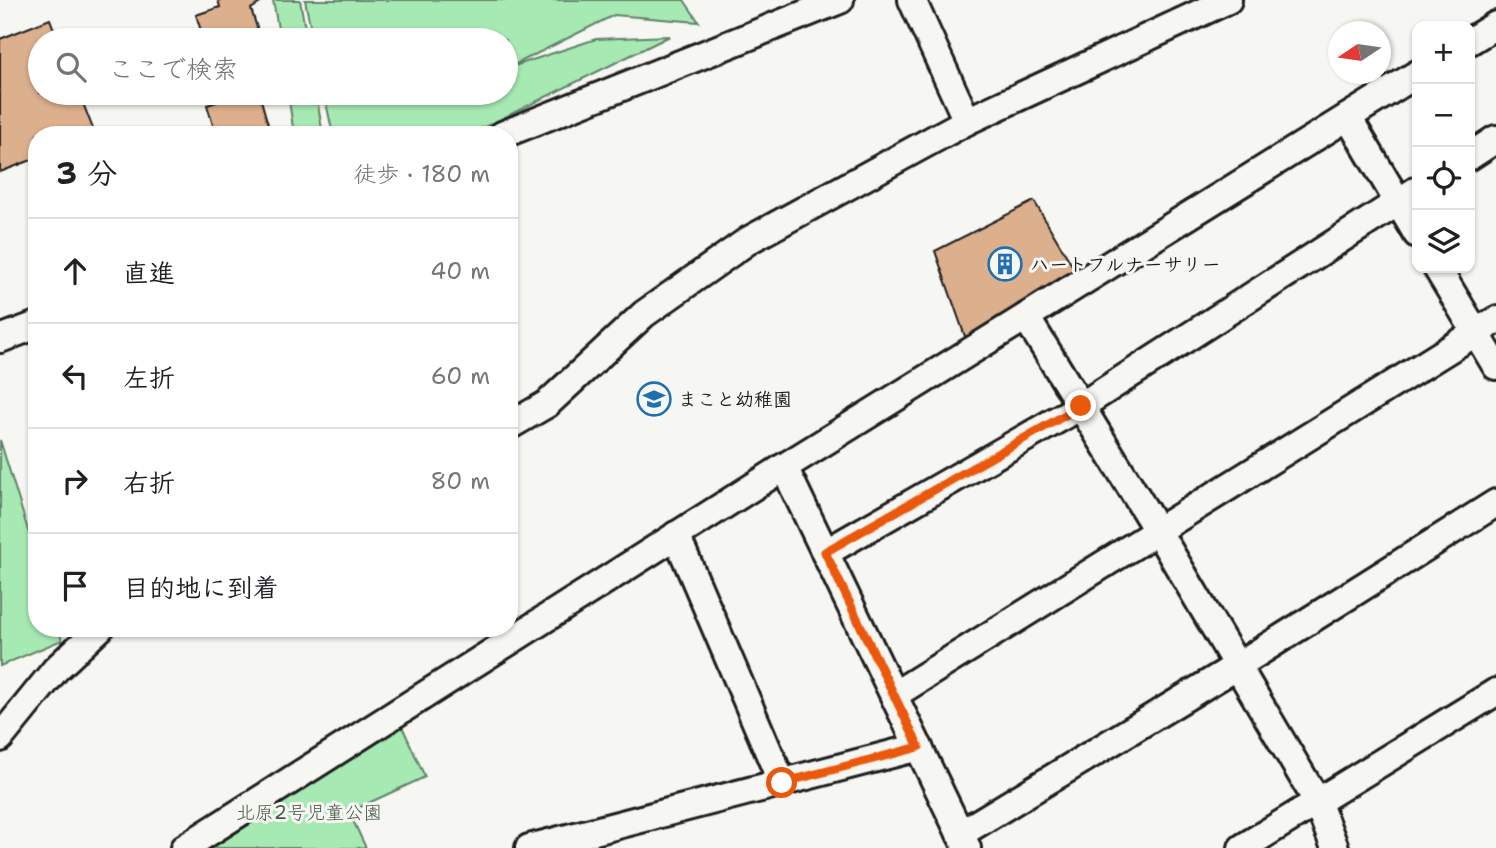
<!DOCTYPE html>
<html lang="ja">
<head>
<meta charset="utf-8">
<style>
  :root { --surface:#fff; --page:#f2f2f2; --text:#202124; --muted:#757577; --line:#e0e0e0 }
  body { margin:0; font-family:"Shantell Sans","Klee One",sans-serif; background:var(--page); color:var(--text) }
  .controls { position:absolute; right:21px; top:21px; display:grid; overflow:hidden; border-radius:14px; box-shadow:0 2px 5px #0004 }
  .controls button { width:63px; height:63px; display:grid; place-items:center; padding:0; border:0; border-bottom:2px solid var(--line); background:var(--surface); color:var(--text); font:35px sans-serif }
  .compass { position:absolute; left:1328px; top:21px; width:63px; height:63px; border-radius:50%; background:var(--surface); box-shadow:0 2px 5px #0004; rotate:257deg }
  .stop { position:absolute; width:21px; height:21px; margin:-16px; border:5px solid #ea580c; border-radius:50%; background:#fff }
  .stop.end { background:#ea580c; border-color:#fff; box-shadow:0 2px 7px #0008 }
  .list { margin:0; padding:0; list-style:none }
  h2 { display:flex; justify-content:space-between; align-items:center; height:91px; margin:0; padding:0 28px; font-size:30px }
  h2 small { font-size:23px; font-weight:400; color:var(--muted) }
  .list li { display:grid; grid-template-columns:46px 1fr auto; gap:21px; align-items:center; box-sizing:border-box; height:105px; padding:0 28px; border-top:2px solid var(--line) }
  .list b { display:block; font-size:26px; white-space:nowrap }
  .list em { font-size:23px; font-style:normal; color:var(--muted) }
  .icon { flex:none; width:38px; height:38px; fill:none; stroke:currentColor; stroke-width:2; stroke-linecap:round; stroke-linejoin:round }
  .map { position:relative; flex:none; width:1496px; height:848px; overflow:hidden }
  .search { position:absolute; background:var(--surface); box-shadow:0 2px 5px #0004; left:28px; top:28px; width:490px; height:77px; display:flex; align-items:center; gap:18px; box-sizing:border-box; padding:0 24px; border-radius:38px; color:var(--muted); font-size:26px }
  .panel { position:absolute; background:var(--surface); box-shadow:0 2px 5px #0004; left:28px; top:126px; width:490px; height:511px; border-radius:28px }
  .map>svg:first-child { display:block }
  .green { fill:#a6e9b3; stroke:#618268; stroke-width:2 }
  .building { fill:#dcaf8d; stroke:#1c1c1c; stroke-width:2 }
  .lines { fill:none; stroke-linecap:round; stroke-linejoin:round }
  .street-casing { stroke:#1c1c1c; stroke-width:32 }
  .street { stroke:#f6f6f2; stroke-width:26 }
  .route { stroke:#ea580c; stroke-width:9 }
  .labels { text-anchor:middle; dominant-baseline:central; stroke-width:6; stroke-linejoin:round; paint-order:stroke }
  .poi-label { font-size:19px; font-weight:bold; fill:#1c1c1c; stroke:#f6f6f2; text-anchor:start }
  .park-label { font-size:19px; fill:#455a49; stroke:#f6f6f2 }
</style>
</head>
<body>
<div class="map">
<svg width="1496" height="848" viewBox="0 0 1496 848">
  <rect width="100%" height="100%" fill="#f6f6f2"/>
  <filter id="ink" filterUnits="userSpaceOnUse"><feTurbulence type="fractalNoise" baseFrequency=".0143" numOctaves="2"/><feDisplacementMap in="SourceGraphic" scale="14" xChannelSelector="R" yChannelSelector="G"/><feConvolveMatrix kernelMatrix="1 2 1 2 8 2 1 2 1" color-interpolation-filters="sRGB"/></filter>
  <g filter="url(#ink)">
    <g class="green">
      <polygon points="273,0 300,0 307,40 280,40"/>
      <polygon points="305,0 684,0 699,22 614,15 508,68 596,39 670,36 468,135 333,135 324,93 506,93 506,40 313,40"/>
      <polygon points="288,93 316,93 323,135 294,135"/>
      <polygon points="0,440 37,559 37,628 58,628 62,640 0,666"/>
      <polygon points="396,713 425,777 349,812 366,848 184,848"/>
    </g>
    <g class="building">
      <polygon points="218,0 265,0 251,9 261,40 204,40 196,15 220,7"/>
      <polygon points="50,19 58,40 40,40 40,93 79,93 95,134 37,135 37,158 0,172 0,39"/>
      <polygon points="221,93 277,93 278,95 261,100 271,135 216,135 207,105 223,100"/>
      <polygon points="1034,201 1079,277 967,342 935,251"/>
    </g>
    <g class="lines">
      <defs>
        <g id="street">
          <polyline points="912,0 967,121"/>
          <polyline points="1470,41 1496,25"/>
          <polyline points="1348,117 1417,234"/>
          <polyline points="502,135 840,0"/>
          <polyline points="1470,156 1496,139"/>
          <polyline points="1437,268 1496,366"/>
          <polyline points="1026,317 1157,530 1317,801 1335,848"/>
          <polyline points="0,339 37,325"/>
          <polyline points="509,426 547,404 644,314 749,240 967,121 1228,0"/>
          <polyline points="784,467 967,848"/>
          <polyline points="676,535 782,783"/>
          <polyline points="825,553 1081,406 1417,190"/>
          <polyline points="894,695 1496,320"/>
          <polyline points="0,738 56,669 100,628"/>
          <polyline points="960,834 1237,666 1496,503"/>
          <polyline points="184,848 784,467 1417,74"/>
          <polyline points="529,848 919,747"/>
          <polyline points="1242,848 1496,692"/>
        </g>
      </defs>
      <use href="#street" class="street-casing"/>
      <use href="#street" class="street"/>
    </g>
  </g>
  <g class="lines" filter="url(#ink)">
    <polyline class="route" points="782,783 919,747 825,552 1081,406"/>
  </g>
  <defs>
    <symbol id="building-ring" viewBox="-11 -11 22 22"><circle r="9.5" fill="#f6f6f2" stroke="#1f6fb2" stroke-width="1.5"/><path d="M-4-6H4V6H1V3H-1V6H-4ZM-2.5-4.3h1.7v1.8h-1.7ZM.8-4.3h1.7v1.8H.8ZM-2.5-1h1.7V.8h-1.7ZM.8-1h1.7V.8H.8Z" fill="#1f6fb2"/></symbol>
    <symbol id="school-ring" viewBox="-11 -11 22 22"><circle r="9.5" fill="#f6f6f2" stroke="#1f6fb2" stroke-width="1.5"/><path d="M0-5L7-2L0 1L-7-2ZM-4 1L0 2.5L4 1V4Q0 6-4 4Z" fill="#1f6fb2"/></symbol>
  </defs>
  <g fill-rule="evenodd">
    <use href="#building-ring" x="986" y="245" width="38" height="38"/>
    <use href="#school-ring" x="635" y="380" width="38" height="38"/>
  </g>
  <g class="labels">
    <g class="poi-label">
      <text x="1030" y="264">ハートフルナーサリー</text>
      <text x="678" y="399">まこと幼稚園</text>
    </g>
    <g class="park-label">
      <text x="309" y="812">北原2号児童公園</text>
    </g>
  </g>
</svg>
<div class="controls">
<button>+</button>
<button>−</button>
<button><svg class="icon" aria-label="locate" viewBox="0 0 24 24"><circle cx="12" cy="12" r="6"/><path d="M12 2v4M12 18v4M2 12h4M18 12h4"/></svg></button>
<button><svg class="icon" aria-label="layers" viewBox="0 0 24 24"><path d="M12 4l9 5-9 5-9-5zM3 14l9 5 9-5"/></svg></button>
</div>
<svg class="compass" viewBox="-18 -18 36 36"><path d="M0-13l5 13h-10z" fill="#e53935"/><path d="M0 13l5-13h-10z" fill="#757577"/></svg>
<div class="stop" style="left:782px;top:783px"></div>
<div class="stop end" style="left:1081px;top:406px"></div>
<div class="search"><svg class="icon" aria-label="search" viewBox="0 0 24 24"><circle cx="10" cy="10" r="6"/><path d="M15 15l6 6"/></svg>ここで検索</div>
<section class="panel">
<h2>3 分<small>徒歩 · 180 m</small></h2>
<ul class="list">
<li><svg class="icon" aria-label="ahead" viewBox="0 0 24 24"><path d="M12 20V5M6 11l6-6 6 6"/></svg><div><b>直進</b></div><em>40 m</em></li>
<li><svg class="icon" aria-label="left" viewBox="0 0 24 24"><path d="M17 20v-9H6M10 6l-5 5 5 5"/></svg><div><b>左折</b></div><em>60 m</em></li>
<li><svg class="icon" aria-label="right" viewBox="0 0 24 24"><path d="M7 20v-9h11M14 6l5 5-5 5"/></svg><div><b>右折</b></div><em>80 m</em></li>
<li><svg class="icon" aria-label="arrive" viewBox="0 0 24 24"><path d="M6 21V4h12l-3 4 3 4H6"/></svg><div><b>目的地に到着</b></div></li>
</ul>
</section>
</div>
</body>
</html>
